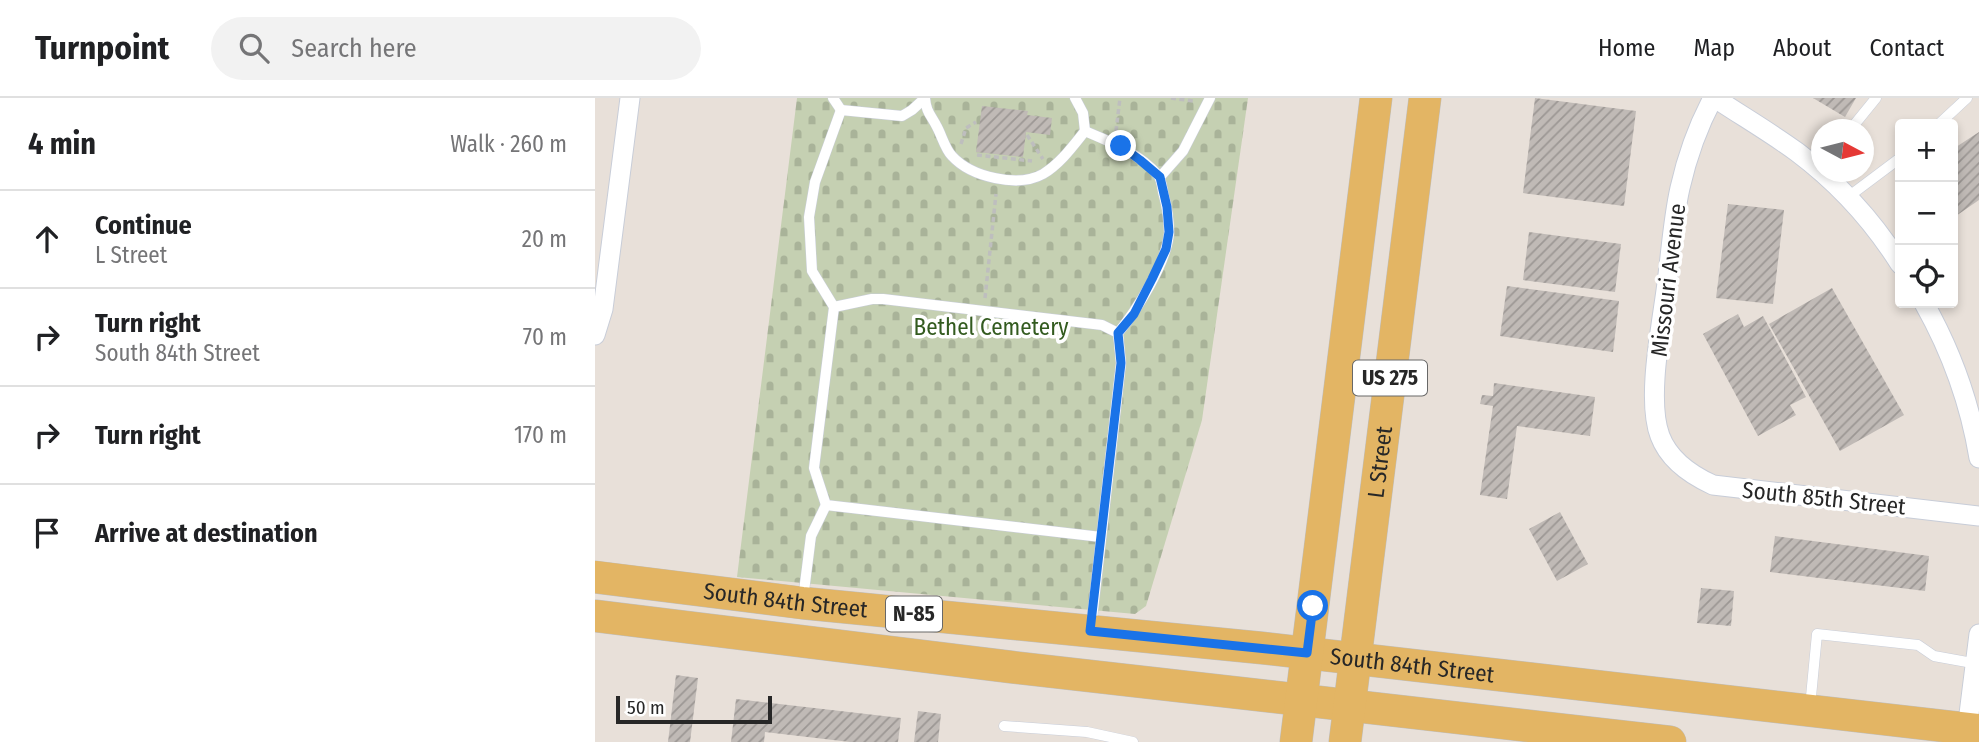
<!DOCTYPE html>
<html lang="en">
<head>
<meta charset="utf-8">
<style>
  :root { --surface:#fff; --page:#f2f2f2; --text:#202124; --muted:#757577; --line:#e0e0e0 }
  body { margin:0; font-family:"Fira Sans Condensed",sans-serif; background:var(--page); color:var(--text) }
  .controls { position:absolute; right:21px; top:21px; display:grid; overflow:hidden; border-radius:7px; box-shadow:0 4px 10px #0003 }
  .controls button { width:63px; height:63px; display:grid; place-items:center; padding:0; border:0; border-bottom:2px solid var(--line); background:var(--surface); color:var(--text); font:35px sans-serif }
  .compass { position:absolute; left:1216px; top:21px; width:63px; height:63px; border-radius:50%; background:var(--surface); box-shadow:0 4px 10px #0003; rotate:97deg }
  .scale { position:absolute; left:21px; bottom:18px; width:156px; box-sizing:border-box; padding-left:7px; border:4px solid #272727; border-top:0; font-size:19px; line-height:24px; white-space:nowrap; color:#272727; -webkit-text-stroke:5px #fff; paint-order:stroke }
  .stop { position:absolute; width:21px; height:21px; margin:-16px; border:5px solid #1a73e8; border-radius:50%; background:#fff }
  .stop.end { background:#1a73e8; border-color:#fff; box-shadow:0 2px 7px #0008 }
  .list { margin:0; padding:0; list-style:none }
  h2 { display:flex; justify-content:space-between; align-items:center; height:91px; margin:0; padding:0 28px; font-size:30px }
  h2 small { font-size:23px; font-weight:400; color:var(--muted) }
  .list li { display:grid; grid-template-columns:46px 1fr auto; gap:21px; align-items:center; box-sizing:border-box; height:98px; padding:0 28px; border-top:2px solid var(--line) }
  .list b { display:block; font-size:26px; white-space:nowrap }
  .list p { margin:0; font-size:23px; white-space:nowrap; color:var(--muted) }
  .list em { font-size:23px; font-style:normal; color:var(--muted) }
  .icon { flex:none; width:38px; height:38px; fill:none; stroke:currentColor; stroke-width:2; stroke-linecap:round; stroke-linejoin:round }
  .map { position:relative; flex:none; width:1384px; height:644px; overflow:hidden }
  header { display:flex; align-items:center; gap:42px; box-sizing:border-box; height:98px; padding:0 35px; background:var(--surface); border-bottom:2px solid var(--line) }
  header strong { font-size:33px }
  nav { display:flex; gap:38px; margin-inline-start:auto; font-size:24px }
  .search { width:490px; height:63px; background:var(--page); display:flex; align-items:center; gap:18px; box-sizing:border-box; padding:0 24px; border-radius:38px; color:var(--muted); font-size:26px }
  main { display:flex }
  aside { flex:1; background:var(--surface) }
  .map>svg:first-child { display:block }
  .cemetery { fill:url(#cemetery-stones) }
  .building { fill:url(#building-hatch) }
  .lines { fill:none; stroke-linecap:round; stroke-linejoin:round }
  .lane-casing { stroke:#c8cdd8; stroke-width:11 }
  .street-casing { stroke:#c8cdd8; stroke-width:21 }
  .primary-casing { stroke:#bebebe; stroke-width:33 }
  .path { stroke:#bebebe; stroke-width:3.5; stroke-dasharray:5 3.5; stroke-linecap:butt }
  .lane { stroke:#fff; stroke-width:10 }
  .street { stroke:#fff; stroke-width:19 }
  .primary { stroke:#e3b564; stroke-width:32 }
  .route { stroke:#1a73e8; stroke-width:9 }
  .labels { text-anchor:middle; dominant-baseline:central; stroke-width:7; stroke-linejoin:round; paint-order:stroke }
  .shield { fill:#fff; stroke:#686868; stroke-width:2 }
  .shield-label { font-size:21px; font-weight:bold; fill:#272727 }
  .street-label { font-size:23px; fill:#272727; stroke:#fff }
  .park-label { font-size:23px; fill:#335b1f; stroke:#fff }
</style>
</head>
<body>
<header>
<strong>Turnpoint</strong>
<div class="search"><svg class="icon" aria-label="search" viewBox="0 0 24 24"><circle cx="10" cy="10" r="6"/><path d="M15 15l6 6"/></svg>Search here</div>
<nav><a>Home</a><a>Map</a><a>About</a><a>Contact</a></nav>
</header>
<main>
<aside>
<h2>4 min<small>Walk · 260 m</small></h2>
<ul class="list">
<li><svg class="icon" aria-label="ahead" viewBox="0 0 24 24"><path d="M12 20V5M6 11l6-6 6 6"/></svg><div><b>Continue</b><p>L Street</p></div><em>20 m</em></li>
<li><svg class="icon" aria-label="right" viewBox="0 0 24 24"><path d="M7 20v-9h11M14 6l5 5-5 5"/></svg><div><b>Turn right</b><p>South 84th Street</p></div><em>70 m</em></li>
<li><svg class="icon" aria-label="right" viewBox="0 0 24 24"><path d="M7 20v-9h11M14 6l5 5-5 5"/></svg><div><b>Turn right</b></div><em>170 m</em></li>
<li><svg class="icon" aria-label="arrive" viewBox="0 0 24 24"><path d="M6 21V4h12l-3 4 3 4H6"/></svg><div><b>Arrive at destination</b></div></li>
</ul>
</aside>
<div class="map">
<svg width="1384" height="644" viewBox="0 0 1384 644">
  <defs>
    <pattern id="cemetery-stones" width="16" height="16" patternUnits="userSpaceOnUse" patternTransform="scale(1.75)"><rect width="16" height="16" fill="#c5d0b2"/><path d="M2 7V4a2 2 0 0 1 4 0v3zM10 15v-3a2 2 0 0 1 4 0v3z" fill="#a9b399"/></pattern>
    <pattern id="building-hatch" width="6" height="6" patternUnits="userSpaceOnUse" patternTransform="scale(1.75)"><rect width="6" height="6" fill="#c0bab6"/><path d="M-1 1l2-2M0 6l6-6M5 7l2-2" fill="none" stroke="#9c9794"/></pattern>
  </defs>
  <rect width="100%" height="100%" fill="#e8e0d9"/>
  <polygon class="cemetery" points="202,0 653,0 607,322 551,508 540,516 142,479"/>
  <g class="building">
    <polygon points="940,0 1041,13 1029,108 928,95"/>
    <polygon points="1218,0 1261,0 1250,19"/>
    <polygon points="387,8 433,13 432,17 457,20 455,37 431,34 428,59 381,54"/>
    <polygon points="1384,34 1384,102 1358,120 1358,51"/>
    <polygon points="1133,106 1189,112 1178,206 1121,200"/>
    <polygon points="934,134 1026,146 1020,194 928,182"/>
    <polygon points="912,188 1024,203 1018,254 905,238"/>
    <polygon points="1237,190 1309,317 1245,353 1174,226"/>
    <polygon points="1143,216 1149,229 1168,218 1211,299 1195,307 1201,317 1163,338 1108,236"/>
    <polygon points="899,285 1000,299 995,338 922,328 912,401 885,397 898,308 885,306 887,297 898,298"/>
    <polygon points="965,414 993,466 962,483 934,431"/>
    <polygon points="1180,438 1334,458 1330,493 1175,474"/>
    <polygon points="1106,490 1139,493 1136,528 1102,525"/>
    <polygon points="81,577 103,580 95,644 73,644"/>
    <polygon points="141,601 306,620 303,644 255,644 170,634 169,644 136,644"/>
    <polygon points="323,613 346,616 343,644 319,644"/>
  </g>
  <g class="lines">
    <defs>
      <g id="lane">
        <polyline points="238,0 246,12"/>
        <path d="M330,0C331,14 336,17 342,29C347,38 350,51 357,58C376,79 423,90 448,76C465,66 478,48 490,33C516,44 544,55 563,77C567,82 567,91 569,98C572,109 574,123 574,135C572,164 542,212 523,235L526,265L496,530"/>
        <polyline points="480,0 488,15 490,33"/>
        <polyline points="246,12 220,84 214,119 217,173 239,209 219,370 231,407 506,439"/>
        <polyline points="246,12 307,18 317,12 330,0"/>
        <polyline points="1344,26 1372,0"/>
        <polyline points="1255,32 1281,0"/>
        <polyline points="565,79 588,53 615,0"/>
        <polyline points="1253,99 1305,60"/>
        <polyline points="239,209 277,201 288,201 507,227 523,235"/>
        <polyline points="208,501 216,438 231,407"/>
        <polyline points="1215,609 1222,536 1323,547 1339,558 1383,566"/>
        <polyline points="409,628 492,634 538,644"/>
      </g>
      <g id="street">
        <path d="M1118,0C1103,28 1092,59 1085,90C1078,121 1076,154 1072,185C1067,226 1051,301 1065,338C1074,362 1096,377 1118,387L1384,418"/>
        <path d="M1120,0C1147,18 1176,35 1202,54C1242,84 1278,123 1305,166"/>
        <path d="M1329,205C1356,253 1375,305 1384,360"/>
        <polyline points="0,237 8,211 35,0"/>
        <polyline points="1371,640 1384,536"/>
      </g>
      <g id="primary">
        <path id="s1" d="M0,479L207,505L667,550L1384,632"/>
        <polyline points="0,518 416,569 1075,644"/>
        <polyline points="701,644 781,0"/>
        <path id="s2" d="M750,644L830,0"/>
      </g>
    </defs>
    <use href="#lane" class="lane-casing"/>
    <use href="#street" class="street-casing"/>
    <use href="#primary" class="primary-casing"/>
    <g class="path">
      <polyline points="576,0 598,3"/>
      <polyline points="521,33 525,0"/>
      <polyline points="432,37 448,61"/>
      <polyline points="366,46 371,30 381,24"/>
      <polyline points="382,57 437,63"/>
      <polyline points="390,200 401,96"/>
    </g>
    <use href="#lane" class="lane"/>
    <use href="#street" class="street"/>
    <use href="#primary" class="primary"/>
  </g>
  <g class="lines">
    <polyline class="route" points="526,48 545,62 565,79 572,109 574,134 571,151 557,181 539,216 523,235 526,265 495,533 712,555 718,508"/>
  </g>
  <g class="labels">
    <g class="shield">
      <rect x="758" y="262.5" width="74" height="35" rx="5"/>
      <rect x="291" y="498.5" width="56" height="35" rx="5"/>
    </g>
    <g class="shield-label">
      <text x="795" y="280">US 275</text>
      <text x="319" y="516">N-85</text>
    </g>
    <g class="street-label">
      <text transform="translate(1073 182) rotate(-83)">Missouri Avenue</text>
      <text stroke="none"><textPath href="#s2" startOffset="282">L Street</textPath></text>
      <text transform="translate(1229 400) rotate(6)">South 85th Street</text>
      <text stroke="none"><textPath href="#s1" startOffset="192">South 84th Street</textPath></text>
      <text stroke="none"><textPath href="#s1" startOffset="822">South 84th Street</textPath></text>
    </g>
    <g class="park-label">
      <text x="396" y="229">Bethel Cemetery</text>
    </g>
  </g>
</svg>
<div class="controls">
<button>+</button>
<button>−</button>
<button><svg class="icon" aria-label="locate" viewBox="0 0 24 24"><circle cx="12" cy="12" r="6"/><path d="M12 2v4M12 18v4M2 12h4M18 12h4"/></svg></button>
</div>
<svg class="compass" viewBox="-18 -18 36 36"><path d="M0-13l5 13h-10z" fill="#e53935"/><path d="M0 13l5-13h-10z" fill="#757577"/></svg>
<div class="scale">50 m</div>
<div class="stop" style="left:718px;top:508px"></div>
<div class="stop end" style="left:526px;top:48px"></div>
</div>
</main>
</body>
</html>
